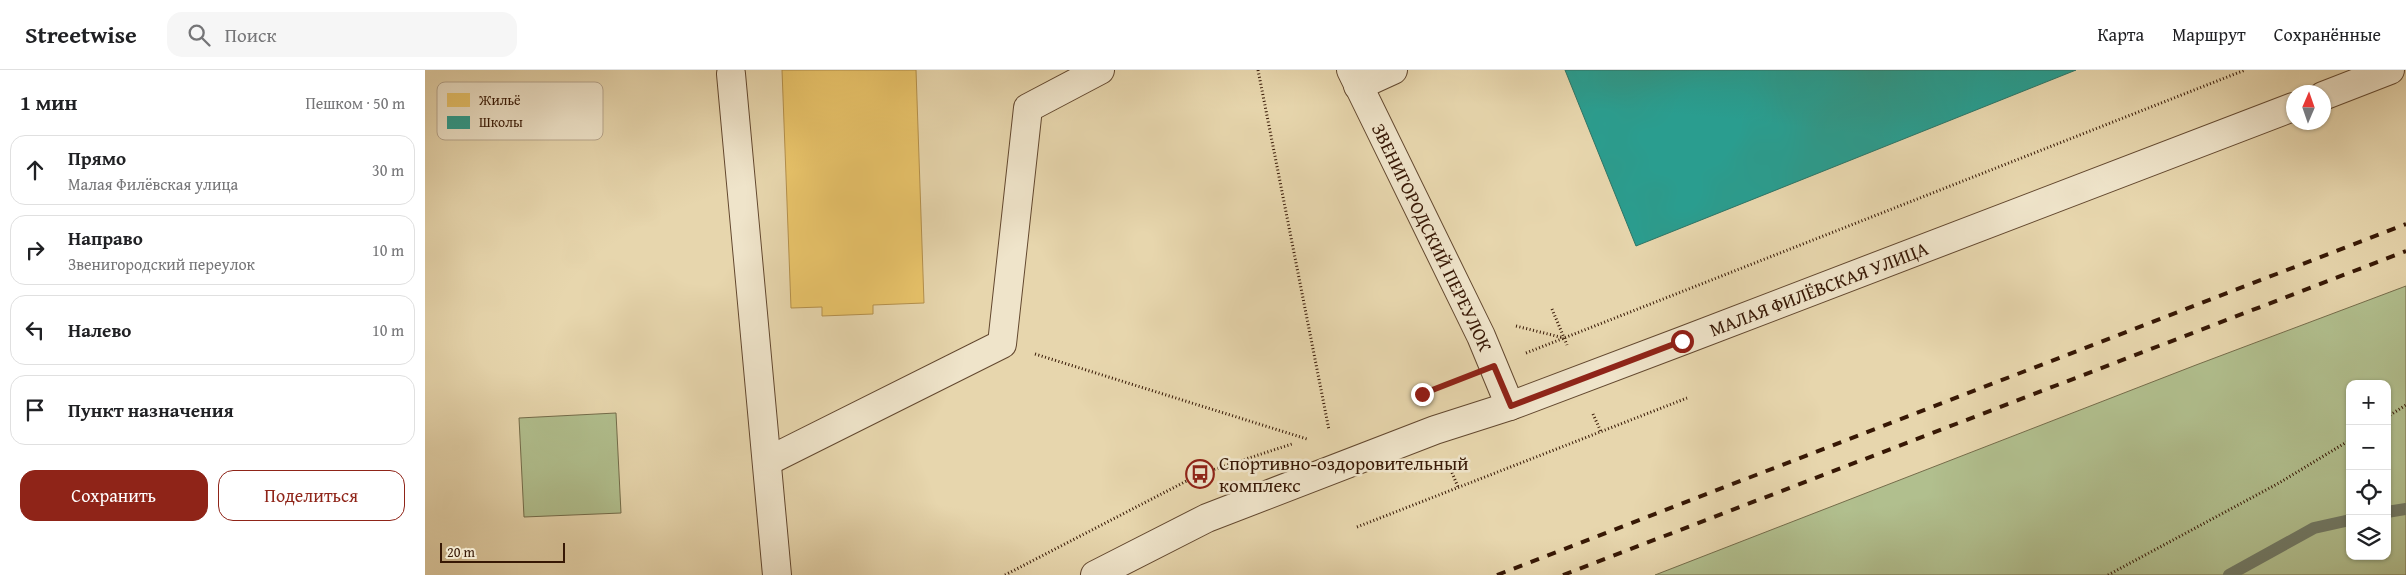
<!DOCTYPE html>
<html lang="ru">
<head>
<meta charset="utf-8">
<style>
  :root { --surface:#fff; --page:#f6f6f6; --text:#202124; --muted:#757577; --line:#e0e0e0; --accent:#8f2418 }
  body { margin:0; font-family:"Gentium Book Plus",serif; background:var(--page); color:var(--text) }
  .controls { position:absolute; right:15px; bottom:15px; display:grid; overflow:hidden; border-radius:10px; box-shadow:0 1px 4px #0004 }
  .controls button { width:45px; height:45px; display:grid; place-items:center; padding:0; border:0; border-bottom:1px solid var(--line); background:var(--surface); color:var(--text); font:25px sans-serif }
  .compass { position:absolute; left:1861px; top:15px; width:45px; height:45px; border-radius:50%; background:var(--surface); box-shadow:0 1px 4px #0004; rotate:2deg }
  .scale { position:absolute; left:15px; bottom:12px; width:125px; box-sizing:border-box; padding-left:5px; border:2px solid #371805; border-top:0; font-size:14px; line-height:18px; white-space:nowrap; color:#371805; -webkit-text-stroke:4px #efe4ca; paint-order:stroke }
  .stop { position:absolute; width:15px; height:15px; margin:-11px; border:4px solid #8f2418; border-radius:50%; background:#fff }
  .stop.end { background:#8f2418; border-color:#fff; box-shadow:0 1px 5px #0008 }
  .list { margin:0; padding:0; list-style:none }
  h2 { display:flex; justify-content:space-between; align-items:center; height:65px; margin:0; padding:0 20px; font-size:21px }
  h2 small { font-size:16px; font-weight:400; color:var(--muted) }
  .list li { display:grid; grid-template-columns:32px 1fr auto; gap:15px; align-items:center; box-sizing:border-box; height:70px; margin:0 10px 10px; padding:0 10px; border:1px solid var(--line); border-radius:15px }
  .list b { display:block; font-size:19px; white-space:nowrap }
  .list p { margin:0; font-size:16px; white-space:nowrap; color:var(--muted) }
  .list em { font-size:16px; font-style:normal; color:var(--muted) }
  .actions { display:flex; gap:10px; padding:15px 20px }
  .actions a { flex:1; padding:11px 0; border:1px solid var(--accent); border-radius:15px; text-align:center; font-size:18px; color:var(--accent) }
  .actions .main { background:var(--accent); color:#fff }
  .icon { flex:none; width:28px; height:28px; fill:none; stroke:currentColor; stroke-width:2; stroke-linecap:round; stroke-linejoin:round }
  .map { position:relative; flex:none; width:1981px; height:505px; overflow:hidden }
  header { display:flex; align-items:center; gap:30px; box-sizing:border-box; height:70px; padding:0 25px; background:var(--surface); border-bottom:1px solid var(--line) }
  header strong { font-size:24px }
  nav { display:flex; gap:28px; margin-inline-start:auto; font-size:18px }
  .search { width:350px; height:45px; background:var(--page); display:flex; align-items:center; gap:12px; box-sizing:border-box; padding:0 18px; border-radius:15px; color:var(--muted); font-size:19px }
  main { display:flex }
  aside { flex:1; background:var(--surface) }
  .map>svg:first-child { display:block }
  .green { fill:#b1bf8e; stroke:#746c4a; fill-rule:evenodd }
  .homes { fill:#e9c46a; stroke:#b4904c }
  .schools { fill:#2a9d8f; stroke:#2e7566 }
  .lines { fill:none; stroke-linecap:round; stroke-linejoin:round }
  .stream { stroke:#717965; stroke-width:12 }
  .minor-casing { stroke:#63482f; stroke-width:30 }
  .path { stroke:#371805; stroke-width:3; stroke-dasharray:1 2.5; stroke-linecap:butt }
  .minor { stroke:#efe4ca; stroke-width:28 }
  .rail { stroke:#371805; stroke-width:4; stroke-dasharray:9 9; stroke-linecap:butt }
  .route { stroke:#8f2418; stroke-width:6 }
  .labels { text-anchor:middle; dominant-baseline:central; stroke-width:5; stroke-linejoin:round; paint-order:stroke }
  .street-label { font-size:19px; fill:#371805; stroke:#efe4ca }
  .poi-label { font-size:19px; fill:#371805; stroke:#efe4ca; text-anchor:start }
  .key { fill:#efe4ca; stroke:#b8a78f; stroke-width:1 }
  .key-label { font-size:14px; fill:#371805 }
</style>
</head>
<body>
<header>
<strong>Streetwise</strong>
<div class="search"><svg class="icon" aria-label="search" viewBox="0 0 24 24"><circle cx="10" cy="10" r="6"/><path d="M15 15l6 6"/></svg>Поиск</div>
<nav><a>Карта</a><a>Маршрут</a><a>Сохранённые</a></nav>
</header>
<main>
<aside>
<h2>1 мин<small>Пешком · 50 m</small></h2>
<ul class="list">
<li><svg class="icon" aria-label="ahead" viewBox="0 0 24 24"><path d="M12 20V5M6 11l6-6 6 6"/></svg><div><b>Прямо</b><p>Малая Филёвская улица</p></div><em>30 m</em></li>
<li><svg class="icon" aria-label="right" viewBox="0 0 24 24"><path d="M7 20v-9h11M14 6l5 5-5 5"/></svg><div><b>Направо</b><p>Звенигородский переулок</p></div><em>10 m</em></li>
<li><svg class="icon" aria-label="left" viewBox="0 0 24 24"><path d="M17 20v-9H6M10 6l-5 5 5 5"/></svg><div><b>Налево</b></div><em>10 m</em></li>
<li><svg class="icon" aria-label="arrive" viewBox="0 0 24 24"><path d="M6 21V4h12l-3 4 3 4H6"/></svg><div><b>Пункт назначения</b></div></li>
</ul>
<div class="actions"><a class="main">Сохранить</a><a>Поделиться</a></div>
</aside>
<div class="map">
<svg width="1981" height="505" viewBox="0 0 1981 505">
  <rect width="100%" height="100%" fill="#e7d6ad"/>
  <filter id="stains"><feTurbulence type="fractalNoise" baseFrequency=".004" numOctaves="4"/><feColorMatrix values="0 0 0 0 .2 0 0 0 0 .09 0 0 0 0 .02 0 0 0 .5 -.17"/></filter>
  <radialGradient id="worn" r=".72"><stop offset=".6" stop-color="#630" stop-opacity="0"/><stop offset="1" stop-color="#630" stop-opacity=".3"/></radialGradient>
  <g class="green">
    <path d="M1981,216V505H1230L1771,295ZM1925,314H1962V486H1925Z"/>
    <polygon points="191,343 196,443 99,447 94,348"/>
  </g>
  <polygon class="homes" points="357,0 491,0 499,233 448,235 448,244 397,246 397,237 366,238"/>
  <polygon class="schools" points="1140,0 1651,0 1211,176"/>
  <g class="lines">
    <g class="stream">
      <polyline points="1962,442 1981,439"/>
      <polyline points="1804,505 1889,458 1925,450"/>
    </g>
    <defs>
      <g id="minor">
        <path id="s1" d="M926,0L1056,266L1085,336"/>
        <polyline points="306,4 352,505"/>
        <polyline points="933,16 968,0"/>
        <polyline points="1898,26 1965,0"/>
        <polyline points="343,391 577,274 603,38 675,0"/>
        <path id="s2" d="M670,505L782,448L1010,360L1085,336L1257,271L1868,37"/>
      </g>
    </defs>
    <use href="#minor" class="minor-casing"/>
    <g class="path">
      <polyline points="833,0 904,360"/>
      <polyline points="1127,239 1142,275"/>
      <polyline points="1091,256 1139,268"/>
      <polyline points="1101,283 1820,0"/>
      <polyline points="610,284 882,369"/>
      <polyline points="997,324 1035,309"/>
      <polyline points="1168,344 1176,362"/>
      <polyline points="1962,347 1981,335"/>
      <polyline points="1023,393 1033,417"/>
      <polyline points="932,457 1262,328"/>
      <polyline points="580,505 775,404 867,374"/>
      <polyline points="1683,505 1854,413 1925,370"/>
    </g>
    <use href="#minor" class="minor"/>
    <g class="rail">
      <polyline points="1072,505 1981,154"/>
      <polyline points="1138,505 1981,181"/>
    </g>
  </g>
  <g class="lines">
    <polyline class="route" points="997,324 1069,296 1086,336 1257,271"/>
  </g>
  <defs>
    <symbol id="bus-ring" viewBox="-11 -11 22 22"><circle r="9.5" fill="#efe4ca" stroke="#8f2418" stroke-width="1.5"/><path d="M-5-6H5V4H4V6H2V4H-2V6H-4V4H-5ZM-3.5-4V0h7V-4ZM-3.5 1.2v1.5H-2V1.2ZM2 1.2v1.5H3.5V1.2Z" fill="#8f2418"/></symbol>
  </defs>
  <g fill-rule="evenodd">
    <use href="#bus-ring" x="759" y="388" width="32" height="32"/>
  </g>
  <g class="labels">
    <g class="street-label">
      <text stroke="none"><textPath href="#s1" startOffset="186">ЗВЕНИГОРОДСКИЙ ПЕРЕУЛОК</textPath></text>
      <text stroke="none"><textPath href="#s2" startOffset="779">МАЛАЯ ФИЛЁВСКАЯ УЛИЦА</textPath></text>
    </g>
    <g class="poi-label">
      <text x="794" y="393">Спортивно-оздоровительный<tspan x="794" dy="22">комплекс</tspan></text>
    </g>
  </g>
  <rect x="12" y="12" width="166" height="58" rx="8" class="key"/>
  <rect x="22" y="23" width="23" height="14" fill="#e9c46a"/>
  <rect x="22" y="46" width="23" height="13" fill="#2a9d8f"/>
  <g class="key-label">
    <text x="54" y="35">Жильё</text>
    <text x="54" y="57">Школы</text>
  </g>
  <rect width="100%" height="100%" filter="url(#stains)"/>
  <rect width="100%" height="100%" fill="url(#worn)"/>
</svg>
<div class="controls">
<button>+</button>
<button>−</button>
<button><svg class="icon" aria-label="locate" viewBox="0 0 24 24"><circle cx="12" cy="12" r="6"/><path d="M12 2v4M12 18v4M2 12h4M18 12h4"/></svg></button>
<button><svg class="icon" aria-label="layers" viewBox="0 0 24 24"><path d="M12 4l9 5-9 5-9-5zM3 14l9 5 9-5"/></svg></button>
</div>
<svg class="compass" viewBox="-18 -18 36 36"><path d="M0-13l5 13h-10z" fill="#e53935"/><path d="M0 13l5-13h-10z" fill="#757577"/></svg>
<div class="scale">20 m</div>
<div class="stop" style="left:1257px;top:271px"></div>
<div class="stop end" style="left:997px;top:324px"></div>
</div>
</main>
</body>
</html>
